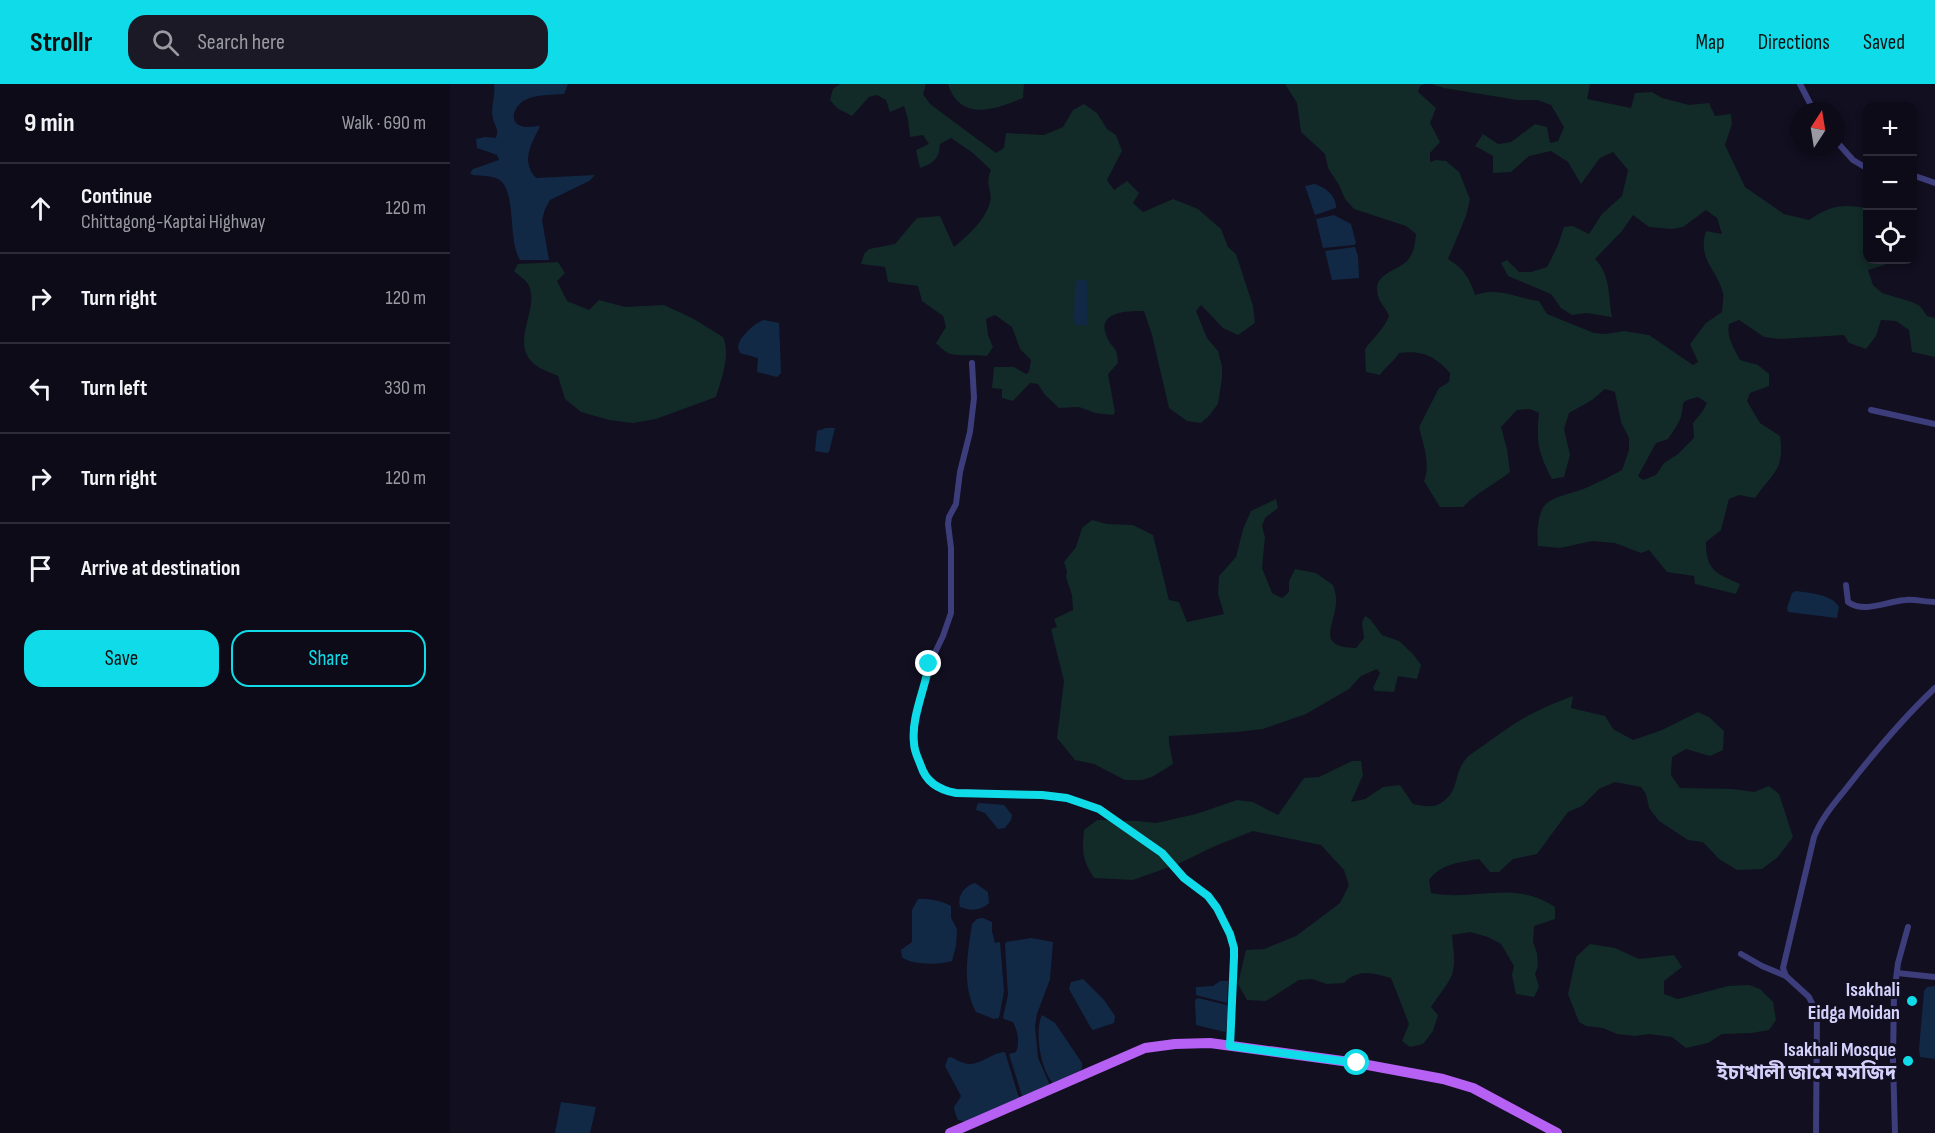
<!DOCTYPE html>
<html lang="en">
<head>
<meta charset="utf-8">
<style>
  :root { --surface:#0d0b18; --page:#1b1925; --text:#f1f3f6; --muted:#9a9ba2; --line:#2d2b37; --accent:#10dce9 }
  body { margin:0; font-family:"Sofia Sans Condensed","Noto Sans Bengali",sans-serif; background:var(--page); color:var(--text) }
  .controls { position:absolute; right:18px; top:18px; display:grid; overflow:hidden; border-radius:12px; box-shadow:0 3px 9px #0003 }
  .controls button { width:54px; height:54px; display:grid; place-items:center; padding:0; border:0; border-bottom:2px solid var(--line); background:var(--surface); color:var(--text); font:30px sans-serif }
  .compass { position:absolute; left:1341px; top:18px; width:54px; height:54px; border-radius:50%; background:var(--surface); box-shadow:0 3px 9px #0003; rotate:12deg }
  .stop { position:absolute; width:18px; height:18px; margin:-14px; border:4px solid #10dce9; border-radius:50%; background:#fff }
  .stop.end { background:#10dce9; border-color:#fff; box-shadow:0 2px 6px #0008 }
  .list { margin:0; padding:0; list-style:none }
  h2 { display:flex; justify-content:space-between; align-items:center; height:78px; margin:0; padding:0 24px; font-size:26px }
  h2 small { font-size:20px; font-weight:400; color:var(--muted) }
  .list li { display:grid; grid-template-columns:39px 1fr auto; gap:18px; align-items:center; box-sizing:border-box; height:90px; padding:0 24px; border-top:2px solid var(--line) }
  .list b { display:block; font-size:22px; white-space:nowrap }
  .list p { margin:0; font-size:20px; white-space:nowrap; color:var(--muted) }
  .list em { font-size:20px; font-style:normal; color:var(--muted) }
  .actions { display:flex; gap:12px; padding:18px 24px }
  .actions a { flex:1; padding:14px 0; border:2px solid var(--accent); border-radius:18px; text-align:center; font-size:21px; color:var(--accent) }
  .actions .main { background:var(--accent); color:#111 }
  .icon { flex:none; width:33px; height:33px; fill:none; stroke:currentColor; stroke-width:2; stroke-linecap:round; stroke-linejoin:round }
  .map { position:relative; flex:none; width:1485px; height:1049px; overflow:hidden }
  header { display:flex; align-items:center; gap:36px; box-sizing:border-box; height:84px; padding:0 30px; background:var(--accent); color:#111 }
  header strong { font-size:28px }
  nav { display:flex; gap:33px; margin-inline-start:auto; font-size:21px }
  .search { width:420px; height:54px; background:var(--page); display:flex; align-items:center; gap:15px; box-sizing:border-box; padding:0 21px; border-radius:18px; color:var(--muted); font-size:22px }
  main { display:flex }
  aside { flex:1; background:var(--surface) }
  .map>svg:first-child { display:block }
  .green { fill:#122a28; fill-rule:evenodd }
  .water { fill:#122946 }
  .lines { fill:none; stroke-linecap:round; stroke-linejoin:round }
  .street { stroke:#3d3d7c; stroke-width:6 }
  .primary { stroke:#b760f4; stroke-width:10 }
  .route { stroke:#10dce9; stroke-width:8 }
  .poi-dot { fill:#10dce9; stroke:#110f20; stroke-width:2 }
  .labels { text-anchor:middle; dominant-baseline:central; stroke-width:6; stroke-linejoin:round; paint-order:stroke }
  .poi-label { font-size:20px; font-weight:bold; fill:#d4d1fc; stroke:#110f20; text-anchor:end }
</style>
</head>
<body>
<header>
<strong>Strollr</strong>
<div class="search"><svg class="icon" aria-label="search" viewBox="0 0 24 24"><circle cx="10" cy="10" r="6"/><path d="M15 15l6 6"/></svg>Search here</div>
<nav><a>Map</a><a>Directions</a><a>Saved</a></nav>
</header>
<main>
<aside>
<h2>9 min<small>Walk · 690 m</small></h2>
<ul class="list">
<li><svg class="icon" aria-label="ahead" viewBox="0 0 24 24"><path d="M12 20V5M6 11l6-6 6 6"/></svg><div><b>Continue</b><p>Chittagong-Kaptai Highway</p></div><em>120 m</em></li>
<li><svg class="icon" aria-label="right" viewBox="0 0 24 24"><path d="M7 20v-9h11M14 6l5 5-5 5"/></svg><div><b>Turn right</b></div><em>120 m</em></li>
<li><svg class="icon" aria-label="left" viewBox="0 0 24 24"><path d="M17 20v-9H6M10 6l-5 5 5 5"/></svg><div><b>Turn left</b></div><em>330 m</em></li>
<li><svg class="icon" aria-label="right" viewBox="0 0 24 24"><path d="M7 20v-9h11M14 6l5 5-5 5"/></svg><div><b>Turn right</b></div><em>120 m</em></li>
<li><svg class="icon" aria-label="arrive" viewBox="0 0 24 24"><path d="M6 21V4h12l-3 4 3 4H6"/></svg><div><b>Arrive at destination</b></div></li>
</ul>
<div class="actions"><a class="main">Save</a><a>Share</a></div>
</aside>
<div class="map">
<svg width="1485" height="1049" viewBox="0 0 1485 1049">
  <rect width="100%" height="100%" fill="#110f20"/>
  <g class="green">
    <path d="M390,0H476L473,10L480,20L546,69L554,64L556,49L594,51L613,43L623,26L634,20L647,29L657,45L666,51L672,67L657,96L664,106L677,97L689,109L683,119L693,128L723,115L748,125L771,145L778,163L786,170L803,222L805,239L788,251L773,244L751,221L746,227L757,254L768,267L772,282V294L768,320L758,333L751,339L737,337L719,324L702,251L694,227C679,227 645,227 657,253C663,267 667,260 668,279L658,290L665,328L663,331L645,329L629,323L609,324L595,311L588,300L580,299L563,317L552,314V305L542,304L544,283H564L576,290L579,288L581,276L570,265L562,243L545,231L536,235L538,251L543,263L537,272C526,270 506,273 498,269C494,267 489,262 486,259L496,243L493,232L472,217L468,202L438,198L435,183L411,180L414,170L419,165L445,160L467,134L490,132L504,163C517,152 535,137 540,118C543,106 534,102 541,86L523,69L501,54L490,60C489,75 484,79 470,84L466,66L479,60L473,51L460,53L458,35L454,22L440,28L436,16L427,11L419,13L402,32L387,24L380,16L383,5Z"/>
    <path d="M498,0H574L573,14C545,26 510,38 498,0Z"/>
    <path d="M835,0H975L970,2L968,8L986,24L980,39L990,58L980,69V78L986,76L996,77L1009,88L1020,115L1016,132L998,175C1013,184 1020,194 1025,211C1029,210 1035,208 1040,208C1057,207 1072,215 1089,217L1097,230L1144,249L1156,250L1174,247L1199,251L1243,281L1248,278L1240,260L1256,239L1272,228C1272,223 1274,215 1273,209C1267,185 1247,176 1256,147L1272,150L1267,134L1256,126L1233,143L1222,145L1199,143L1183,131L1172,147L1145,175C1161,191 1158,212 1162,233L1136,229L1122,231L1111,224L1101,210L1058,192L1051,179L1057,176L1069,188H1081L1097,183L1108,161L1114,143L1123,142L1139,150L1152,130L1172,112L1178,86L1163,68L1150,74L1131,100L1118,78L1101,67L1079,72L1061,88L1043,89V72L1025,62L1033,50L1048,60L1061,58L1085,40L1097,43L1100,59L1108,57L1114,43L1101,21L1087,16H1067L994,4L982,0H1140L1137,15L1181,24L1185,9L1202,8L1212,14L1239,21L1259,19L1265,32L1281,30L1282,40L1275,61L1295,103L1334,130L1359,136C1381,121 1391,120 1417,124L1418,176H1440L1434,181L1418,186L1423,201L1432,209L1462,218L1470,222L1477,232L1485,234V273L1462,268L1459,246L1446,237L1431,236L1426,252L1416,265L1399,259L1394,251L1331,255L1314,253L1289,236L1279,240C1276,253 1284,264 1290,276L1308,281L1319,290V302L1300,309L1297,317L1310,339L1330,352C1335,386 1323,388 1305,414L1289,411L1279,415L1271,446L1256,458C1256,487 1266,489 1290,500L1286,510L1245,500L1244,492L1217,488L1199,466L1191,469L1165,459L1142,457L1110,464L1088,462C1087,451 1087,430 1095,421C1105,411 1126,409 1138,403C1149,398 1161,392 1172,386L1179,366V354L1171,338L1165,308L1155,305L1142,316L1119,329L1114,345L1120,371L1114,393L1102,395C1088,368 1086,359 1089,329L1080,325L1067,326L1051,343L1057,365L1060,388C1045,400 1026,409 1013,423H990L974,397C981,380 973,360 969,343L989,304L999,298L1000,289C985,272 972,266 949,269C944,278 936,282 930,291L916,288L915,265C923,254 934,245 939,232C937,226 932,221 929,215C920,190 944,189 957,177C964,169 965,160 966,150L956,142L904,125L895,115L889,101L878,84L875,70L851,48L847,19ZM1248,313L1257,319L1252,328L1243,339L1244,354L1228,370L1214,379L1206,391L1193,396L1188,392L1206,359L1218,355C1222,349 1228,341 1231,333C1235,318 1228,318 1248,313Z"/>
    <path d="M108,178L115,189L107,197L117,217L139,226L149,216L175,223L214,221L244,235L273,253C281,271 271,296 266,313L206,335L183,339L159,336L131,328L115,315L108,292C101,288 93,287 87,282C56,261 92,224 78,200C75,195 68,191 64,187L68,180Z"/>
    <path d="M826,415L828,424L815,434L812,442L815,453L812,484L822,509L832,514L839,508V497L845,485L866,489L883,501C885,507 887,513 886,520C883,545 867,563 906,564L914,554L912,539L915,532L920,535L932,551L949,557L963,570L971,581L967,595L948,592L944,608L925,607L923,604L930,589L927,585L911,592L899,605L856,630L813,645L787,648L719,652C718,660 722,671 723,680L702,693L692,696H675L644,680L625,676L607,654L614,597L601,545L607,543L604,535L623,526L622,511L616,493L617,488L614,478L626,463L632,444L642,436L657,440L683,441L703,451L719,516L729,518L737,538L774,530L768,510L769,492L786,473L793,445L801,427Z"/>
    <path d="M1123,612L1121,624L1155,632L1163,645L1183,656L1212,646L1248,628L1259,633L1274,647L1273,666L1260,672L1236,665L1222,673L1221,691L1230,704L1283,705L1304,708L1319,702L1329,710L1343,753L1328,773L1312,785L1287,786L1269,775L1253,758L1238,756L1209,737L1199,724L1196,710L1191,703L1165,698L1149,705L1132,722L1118,728L1087,770L1063,775L1049,788H1040L1029,775C1011,778 990,780 979,796L981,809C1026,818 1062,795 1105,823V835L1084,842L1083,858L1087,869L1088,882L1085,890L1089,903L1084,913L1066,910L1062,891L1064,882L1051,860L1038,853L1020,848L1002,851C1003,865 1007,883 1000,895C995,904 987,914 981,923L988,931L983,947L973,960L960,963L952,957L959,940L941,894C922,889 909,884 894,899L877,900L862,895L849,896L816,917L797,916L788,900L796,866L814,865L846,852L890,819L899,801L894,786L871,761L803,747L765,762L728,780L683,796L644,794C632,775 632,768 634,746L647,736L687,737L706,739L746,730L787,716L803,718L828,731L854,694L869,693L902,677H911L913,691L901,718L915,715L933,703L950,701L963,720C972,722 983,724 991,719C1010,707 1003,691 1015,676C1019,670 1028,666 1034,661C1066,637 1085,626 1123,612Z"/>
    <polygon points="1140,860 1165,864 1189,875 1224,871 1232,883 1214,897 1214,910 1228,915 1278,902 1299,901 1310,905 1323,918 1326,936 1319,946 1302,949 1272,950 1258,959 1236,964 1222,953 1199,950 1185,952 1167,950 1153,944 1136,942 1129,938 1118,910 1126,873"/>
  </g>
  <g class="water">
    <path d="M44,0H118L114,10C101,11 87,10 75,16C66,20 57,37 71,42C76,44 84,42 90,42C82,59 70,77 86,94L145,91L139,97L100,116L95,125L92,136L99,176H70C58,157 66,110 51,97C44,91 31,92 23,91L20,89L23,85L49,76L47,71L27,64L26,55L35,53L46,54C49,45 45,43 43,35C40,23 46,12 44,0Z"/>
    <path d="M864,100C875,103 886,111 886,124L865,131L855,102Z"/>
    <polygon points="884,131 901,140 906,159 904,161 873,164 866,135"/>
    <polygon points="905,163 908,172 909,194 882,196 875,167"/>
    <polygon points="627,196 636,196 637,198 637,241 626,241 624,239 625,203"/>
    <path d="M314,236L329,239L331,289L327,293L307,288L308,274L290,269C289,265 287,264 289,259C292,251 306,238 314,236Z"/>
    <polygon points="376,344 385,344 379,368 377,369 365,367 367,347"/>
    <path d="M1346,507C1359,509 1382,510 1389,523L1387,534L1338,528L1337,524L1342,509Z"/>
    <polygon points="529,719 554,721 562,731 561,736 555,744 548,745 535,729 526,726 527,721"/>
    <path d="M525,799L538,808L539,819C530,827 521,827 510,823C507,812 514,802 525,799Z"/>
    <path d="M468,815C477,814 493,817 501,822V834L507,845L506,862L502,877C491,881 460,881 452,873L451,866L462,858V826Z"/>
    <path d="M533,834L542,838V847L545,859L550,858L554,907L549,934L544,935L526,928C511,900 518,869 522,840L527,835Z"/>
    <path d="M581,854L603,858L600,895L587,930L585,942L588,974L599,999L598,1002L572,1012L559,970L566,968C570,958 568,948 563,938L554,935L553,933L558,911L555,861L556,858Z"/>
    <polygon points="633,895 654,916 665,932 664,939 643,946 641,944 619,905 621,898"/>
    <polygon points="770,897 778,897 777,919 746,911 746,903 763,902"/>
    <polygon points="1485,902 1485,975 1470,973 1469,966 1474,907 1477,903"/>
    <polygon points="748,914 777,921 778,928 776,946 775,948 746,941 745,916"/>
    <path d="M592,931L605,939L632,979V984L630,987L603,999C591,987 584,947 592,931Z"/>
    <path d="M555,968L569,1014L515,1038L508,1036C501,1018 504,1026 511,1012L495,982L498,974L501,973C505,975 510,978 514,979C528,984 542,968 555,968Z"/>
    <polygon points="111,1018 146,1023 140,1049 105,1049"/>
  </g>
  <g class="lines">
    <g class="street">
      <polyline points="1350,0 1364,27"/>
      <polyline points="1386,57 1403,76 1418,85"/>
      <polyline points="1462,91 1485,99"/>
      <polyline points="522,279 524,314 520,348 510,388 506,420 499,433 498,440 501,464 501,529 493,552 479,581 463,650 465,666 473,688 479,697 500,708 608,712 649,725 713,769 734,794 758,812 767,824 780,850 784,864 784,873 780,962"/>
      <polyline points="1421,326 1485,340"/>
      <path d="M1396,501L1398,518C1415,530 1437,517 1456,516C1465,515 1475,518 1485,518"/>
      <polyline points="1291,870 1312,882 1336,892"/>
      <polyline points="1447,889 1485,893"/>
      <path d="M1366,1049L1367,930L1359,913L1336,892L1333,884L1364,753C1371,735 1383,721 1395,706C1423,670 1452,635 1485,604"/>
      <polyline points="1445,1049 1443,977 1444,911 1448,879 1458,843"/>
    </g>
    <polyline class="primary" points="500,1049 695,964 725,960 760,959 907,979 993,995 1023,1004 1107,1049"/>
  </g>
  <g class="lines">
    <path class="route" d="M479,580C475,606 461,633 464,659C464,667 468,674 471,682C476,698 489,706 506,709L592,711L617,714L649,725L712,769L734,794L758,812L767,824L780,850L784,864V873L780,962L907,979"/>
  </g>
  <g class="poi-dot">
    <circle cx="1462" cy="917" r="6"/>
    <circle cx="1458" cy="977" r="6"/>
  </g>
  <g class="labels">
    <g class="poi-label">
      <text x="1450" y="906">Isakhali<tspan x="1450" dy="23">Eidga Moidan</tspan></text>
      <text x="1446" y="966">Isakhali Mosque<tspan x="1446" dy="23">ইচাখালী জামে মসজিদ</tspan></text>
    </g>
  </g>
</svg>
<div class="controls">
<button>+</button>
<button>−</button>
<button><svg class="icon" aria-label="locate" viewBox="0 0 24 24"><circle cx="12" cy="12" r="6"/><path d="M12 2v4M12 18v4M2 12h4M18 12h4"/></svg></button>
</div>
<svg class="compass" viewBox="-18 -18 36 36"><path d="M0-13l5 13h-10z" fill="#e53935"/><path d="M0 13l5-13h-10z" fill="#9a9ba2"/></svg>
<div class="stop" style="left:907px;top:979px"></div>
<div class="stop end" style="left:479px;top:580px"></div>
</div>
</main>
</body>
</html>
